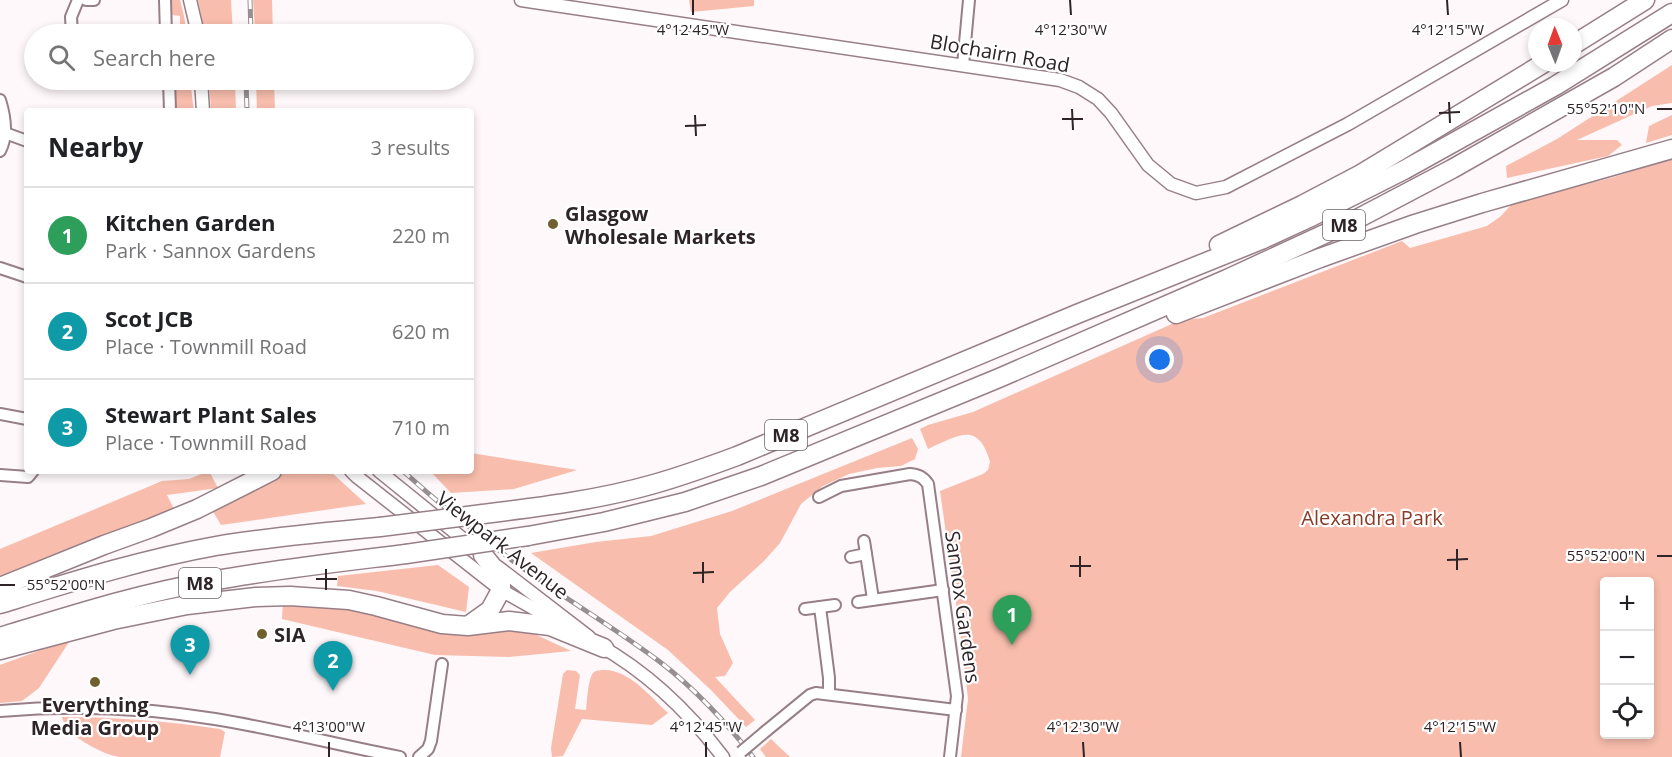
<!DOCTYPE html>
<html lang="en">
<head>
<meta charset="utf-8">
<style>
  :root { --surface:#fff; --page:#f6f6f6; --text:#202124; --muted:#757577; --line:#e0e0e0; --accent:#7c3aed }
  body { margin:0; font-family:"Open Sans",sans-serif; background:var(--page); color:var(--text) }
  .controls { position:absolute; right:18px; bottom:18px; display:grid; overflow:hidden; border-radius:6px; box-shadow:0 3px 9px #0003 }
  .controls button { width:54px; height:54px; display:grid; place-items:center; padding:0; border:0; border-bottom:2px solid var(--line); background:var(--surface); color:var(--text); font:30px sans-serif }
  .compass { position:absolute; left:1528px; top:18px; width:54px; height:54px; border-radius:50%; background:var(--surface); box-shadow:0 3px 9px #0003; rotate:359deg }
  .you { position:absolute; left:1160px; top:360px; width:21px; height:21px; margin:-15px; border:4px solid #fff; border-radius:50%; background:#1a73e8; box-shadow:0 0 0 9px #1a73e833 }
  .badge { display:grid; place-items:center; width:39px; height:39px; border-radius:50%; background:var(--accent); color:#fff; font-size:20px; font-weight:700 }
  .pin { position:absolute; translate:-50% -50px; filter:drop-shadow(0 2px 3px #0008) }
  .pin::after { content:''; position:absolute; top:32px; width:21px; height:18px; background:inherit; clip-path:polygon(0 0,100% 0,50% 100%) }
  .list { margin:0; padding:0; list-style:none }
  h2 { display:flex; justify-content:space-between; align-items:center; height:78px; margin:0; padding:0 24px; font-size:26px }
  h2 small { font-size:20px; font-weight:400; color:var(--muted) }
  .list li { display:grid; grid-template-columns:39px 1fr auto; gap:18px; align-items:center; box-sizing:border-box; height:96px; padding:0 24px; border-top:2px solid var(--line) }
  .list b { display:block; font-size:22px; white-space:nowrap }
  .list p { margin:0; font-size:20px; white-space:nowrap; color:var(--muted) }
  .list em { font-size:20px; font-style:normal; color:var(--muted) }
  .icon { flex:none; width:33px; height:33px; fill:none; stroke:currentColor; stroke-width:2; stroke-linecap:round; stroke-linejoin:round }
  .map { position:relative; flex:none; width:1672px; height:757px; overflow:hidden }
  .search { position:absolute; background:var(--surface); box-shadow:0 3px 9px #0003; left:24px; top:24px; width:450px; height:66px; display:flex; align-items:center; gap:15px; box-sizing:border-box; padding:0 21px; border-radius:33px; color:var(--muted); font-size:22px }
  .panel { position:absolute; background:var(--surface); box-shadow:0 3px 9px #0003; left:24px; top:108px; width:450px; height:366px; border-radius:6px }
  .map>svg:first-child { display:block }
  .green { fill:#f8bdac; fill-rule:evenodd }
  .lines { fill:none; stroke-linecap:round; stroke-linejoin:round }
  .minor-casing { stroke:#977f87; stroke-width:14 }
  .tertiary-casing { stroke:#977f87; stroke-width:15 }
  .motorway-casing { stroke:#977f87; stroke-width:21 }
  .minor { stroke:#fff; stroke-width:10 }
  .tertiary { stroke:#fff; stroke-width:12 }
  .motorway { stroke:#fff; stroke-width:18 }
  .rail-casing { stroke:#978f92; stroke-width:5 }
  .rail { stroke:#fff; stroke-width:3; stroke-dasharray:9; stroke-linecap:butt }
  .minor-bridge-casing { stroke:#977f87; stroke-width:14; stroke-linecap:butt }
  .motorway-bridge-casing { stroke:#977f87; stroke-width:21; stroke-linecap:butt }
  .minor-bridge { stroke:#fff; stroke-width:10 }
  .motorway-bridge { stroke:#fff; stroke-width:18 }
  .ticks { fill:none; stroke:#2e2427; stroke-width:2 }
  .poi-dot { fill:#6f602d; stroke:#fff; stroke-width:2 }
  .labels { text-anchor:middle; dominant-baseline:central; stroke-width:4.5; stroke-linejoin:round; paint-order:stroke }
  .shield { fill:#fff; stroke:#6d6668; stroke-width:1.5 }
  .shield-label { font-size:18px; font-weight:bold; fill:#2e2427 }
  .street-label { font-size:20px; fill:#2e2427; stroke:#fff }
  .poi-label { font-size:20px; font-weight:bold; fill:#2e2427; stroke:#fff; text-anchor:start }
  .park-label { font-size:20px; fill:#883b27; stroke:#fff }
  .ticks-label { font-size:15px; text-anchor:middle; fill:#2e2427; stroke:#fff; stroke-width:4.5; stroke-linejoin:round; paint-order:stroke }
</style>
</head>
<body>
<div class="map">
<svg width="1672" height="757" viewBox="0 0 1672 757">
  <rect width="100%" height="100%" fill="#fef8fa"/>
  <g class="green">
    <polygon points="169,0 180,0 184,16 187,34 171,34 172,28 180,26 180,16 173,15 170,13"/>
    <polygon points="198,0 231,0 233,34 205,34"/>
    <polygon points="253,0 272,0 273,34 255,34"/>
    <polygon points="689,0 754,0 754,6 691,12"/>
    <polygon points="1672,65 1672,103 1652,106 1577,140 1617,140 1622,145 1608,156 1507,178 1506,166 1557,139"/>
    <polygon points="173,80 190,80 194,111 175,111"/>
    <polygon points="209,80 235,80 236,111 211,111"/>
    <polygon points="256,80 274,80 275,111 257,111"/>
    <polygon points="1672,115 1672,135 1646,143 1649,126"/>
    <path d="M1672,158V757H961L968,699L962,646L940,491L983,474L988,470L990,462C978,420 958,436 928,449L920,429L928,425L973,412L1181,320L1203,318L1402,241L1410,248L1487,226L1501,216L1511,205L1536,197L1614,177ZM1604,582H1650V734H1604Z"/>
    <polygon points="912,438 918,449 915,459 901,466 877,468 849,474 823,486 801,504 780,543 764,561 730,592 717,608 720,634 733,663 725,676 715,677 755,720 746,727 711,690 668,650 531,553 596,542 651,536 732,511"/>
    <polygon points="471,453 577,470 514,489 451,493 430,471 471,471"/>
    <polygon points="209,471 218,488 167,495 174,509 102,540 0,578 0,549 162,481 189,479"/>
    <polygon points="282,471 330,471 366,504 221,525 211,508 264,483"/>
    <polygon points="438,565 469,587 466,612 377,591 337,586 338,576"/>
    <polygon points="283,602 302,602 366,612 443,632 526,630 571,651 509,657 435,655 282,619"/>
    <polygon points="71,639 39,688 22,701 0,703 0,665"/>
    <path d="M567,670L576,671L580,675L575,709L586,710C587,702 588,679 593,673C596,670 598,671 602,670C628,668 651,697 668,713L652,725L582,719L563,756L552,757L551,748L563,674Z"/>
    <path d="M62,717C115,717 167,721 220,729L225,732L220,757H119C99,753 82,741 66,730Z"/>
    <polygon points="771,739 790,757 766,757 760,749"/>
  </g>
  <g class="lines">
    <defs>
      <g id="minor">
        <polyline points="86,0 94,0"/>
        <polyline points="165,0 166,34"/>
        <polyline points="72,34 71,17 78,0"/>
        <polyline points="963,65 969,0"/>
        <polyline points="169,80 170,111"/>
        <path d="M0,100C5,116 8,136 0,151"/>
        <polyline points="5,133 27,141"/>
        <polyline points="0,268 27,277"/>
        <polyline points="0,414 27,419"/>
        <polyline points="0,475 28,477 33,471"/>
        <path d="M819,497L841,486L910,474C919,475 923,477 928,484L957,696L950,757"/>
        <polyline points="864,541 873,599"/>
        <polyline points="851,557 866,554"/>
        <polyline points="858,602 943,590"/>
        <polyline points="820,607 829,678 829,694"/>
        <polyline points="805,609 835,605"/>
        <path d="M0,711C70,705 146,708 215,719C277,729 338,745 400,757"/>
        <polyline points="766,731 810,695 816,693 956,710"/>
        <polyline points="419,757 428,749 431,741 442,664"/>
      </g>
      <g id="tertiary">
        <polyline points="190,0 198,34"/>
        <polyline points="521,0 1060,80 1079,87 1098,99 1111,113 1148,165 1171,184 1196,193 1226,187 1348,124 1562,0"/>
        <polyline points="201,80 203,111"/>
        <polyline points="351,471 356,476 501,590 561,624"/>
        <polyline points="379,471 473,547"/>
        <polyline points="498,567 589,637"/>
        <path d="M597,644C647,672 689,712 723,757"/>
      </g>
      <g id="motorway">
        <polyline points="1573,45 1645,0"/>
        <polyline points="1219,245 1302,205 1361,174 1544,63"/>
        <polyline points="1176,314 1320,258 1415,224 1482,203 1672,149"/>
        <path d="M483,514C540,507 598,500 654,484C682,476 710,466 737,456L1077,314L1261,240L1313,216L1404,170L1555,86L1672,13"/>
        <polyline points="528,536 604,522 685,502 761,476 999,378 1227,279 1357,219 1452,169 1614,77 1672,39"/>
        <polyline points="0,587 104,545 151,528 197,509 272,471"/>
        <path d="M0,604C71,582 143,559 216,546C270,537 325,532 380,527"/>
        <polyline points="469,625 490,610 501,590 501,577 483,555"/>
        <path d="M0,637C69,616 140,593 211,581C276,569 341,562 406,554"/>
        <polyline points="0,650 113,620 187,605 256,597 290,596 349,600 376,606 442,624 468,626 509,621 550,626 604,648"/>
      </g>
    </defs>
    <use href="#minor" class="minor-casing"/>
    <use href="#tertiary" class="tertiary-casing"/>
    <use href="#motorway" class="motorway-casing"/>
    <use href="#minor" class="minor"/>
    <use href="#tertiary" class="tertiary"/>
    <use href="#motorway" class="motorway"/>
    <defs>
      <g id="rail">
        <polyline points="250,0 251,34"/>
        <polyline points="246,80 247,111"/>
        <path d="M403,471C444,508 486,542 531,574C574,604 619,631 660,662C693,687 728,724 753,757"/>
      </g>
    </defs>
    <use href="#rail" class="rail-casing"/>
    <use href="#rail" class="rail"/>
    <defs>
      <polyline id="minor-bridge" points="741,752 766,731"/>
      <g id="motorway-bridge">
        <polyline points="380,527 483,514"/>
        <polyline points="406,554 528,536"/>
      </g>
    </defs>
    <use href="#minor-bridge" class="minor-bridge-casing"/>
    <use href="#motorway-bridge" class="motorway-bridge-casing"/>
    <use href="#minor-bridge" class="minor-bridge"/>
    <use href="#motorway-bridge" class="motorway-bridge"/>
  </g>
  <path class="ticks" d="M693,0V15M1070,0L1071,15M1447,0L1448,15M1449,102L1450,123M1072,109L1073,130M1657,109H1672M1439,113L1460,112M695,115L696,136M1062,119H1083M685,126L706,125M1457,549V570M1080,556V577M1657,556H1672M1447,560L1468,559M703,562V583M1070,566H1091M326,569V590M693,573L714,572M316,579H337M0,585H15M329,742V757M706,742V757M1083,742L1084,757M1460,742L1461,757"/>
  <g class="poi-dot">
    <circle cx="553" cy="224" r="6"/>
    <circle cx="262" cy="634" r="6"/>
    <circle cx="95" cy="682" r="6"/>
  </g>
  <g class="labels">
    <g class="shield">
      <rect x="1323" y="210" width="42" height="30" rx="4.5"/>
      <rect x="765" y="420" width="42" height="30" rx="4.5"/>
      <rect x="179" y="568" width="42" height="30" rx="4.5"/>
    </g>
    <g class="shield-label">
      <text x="1344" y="225">M8</text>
      <text x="786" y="435">M8</text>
      <text x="200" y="583">M8</text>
    </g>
    <g class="street-label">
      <text transform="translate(1000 53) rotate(10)">Blochairn Road</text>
      <text transform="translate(503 545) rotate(38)">Viewpark Avenue</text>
      <text transform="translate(963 607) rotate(82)">Sannox Gardens</text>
    </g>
    <g class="poi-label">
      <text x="565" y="213">Glasgow<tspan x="565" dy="23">Wholesale Markets</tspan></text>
      <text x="274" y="634">SIA</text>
      <text x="95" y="704" text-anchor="middle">Everything<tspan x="95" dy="23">Media Group</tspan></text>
    </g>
    <g class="park-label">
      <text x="1372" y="517">Alexandra Park</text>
    </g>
  </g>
  <g class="ticks-label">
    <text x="693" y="35">4°12'45"W</text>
    <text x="1071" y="35">4°12'30"W</text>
    <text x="1448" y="35">4°12'15"W</text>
    <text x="1606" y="114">55°52'10"N</text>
    <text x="1606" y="561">55°52'00"N</text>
    <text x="66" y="590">55°52'00"N</text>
    <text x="329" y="732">4°13'00"W</text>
    <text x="706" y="732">4°12'45"W</text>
    <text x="1083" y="732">4°12'30"W</text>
    <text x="1460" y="732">4°12'15"W</text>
  </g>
</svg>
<div class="controls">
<button>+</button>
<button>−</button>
<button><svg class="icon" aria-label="locate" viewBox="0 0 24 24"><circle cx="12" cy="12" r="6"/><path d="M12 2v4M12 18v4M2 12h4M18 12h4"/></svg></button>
</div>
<svg class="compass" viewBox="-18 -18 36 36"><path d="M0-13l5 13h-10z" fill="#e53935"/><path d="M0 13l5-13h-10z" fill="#757577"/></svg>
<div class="you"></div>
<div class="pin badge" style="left:1012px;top:645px;background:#2e9e5b">1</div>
<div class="pin badge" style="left:333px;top:691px;background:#0f9aa8">2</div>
<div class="pin badge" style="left:190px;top:675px;background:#0f9aa8">3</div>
<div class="search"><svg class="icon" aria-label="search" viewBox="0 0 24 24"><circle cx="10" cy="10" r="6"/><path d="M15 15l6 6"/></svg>Search here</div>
<section class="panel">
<h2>Nearby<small>3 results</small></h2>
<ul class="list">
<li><span class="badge" style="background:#2e9e5b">1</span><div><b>Kitchen Garden</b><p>Park · Sannox Gardens</p></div><em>220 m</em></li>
<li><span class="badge" style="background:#0f9aa8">2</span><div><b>Scot JCB</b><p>Place · Townmill Road</p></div><em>620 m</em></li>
<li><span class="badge" style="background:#0f9aa8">3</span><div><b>Stewart Plant Sales</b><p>Place · Townmill Road</p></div><em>710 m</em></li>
</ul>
</section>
</div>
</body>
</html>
